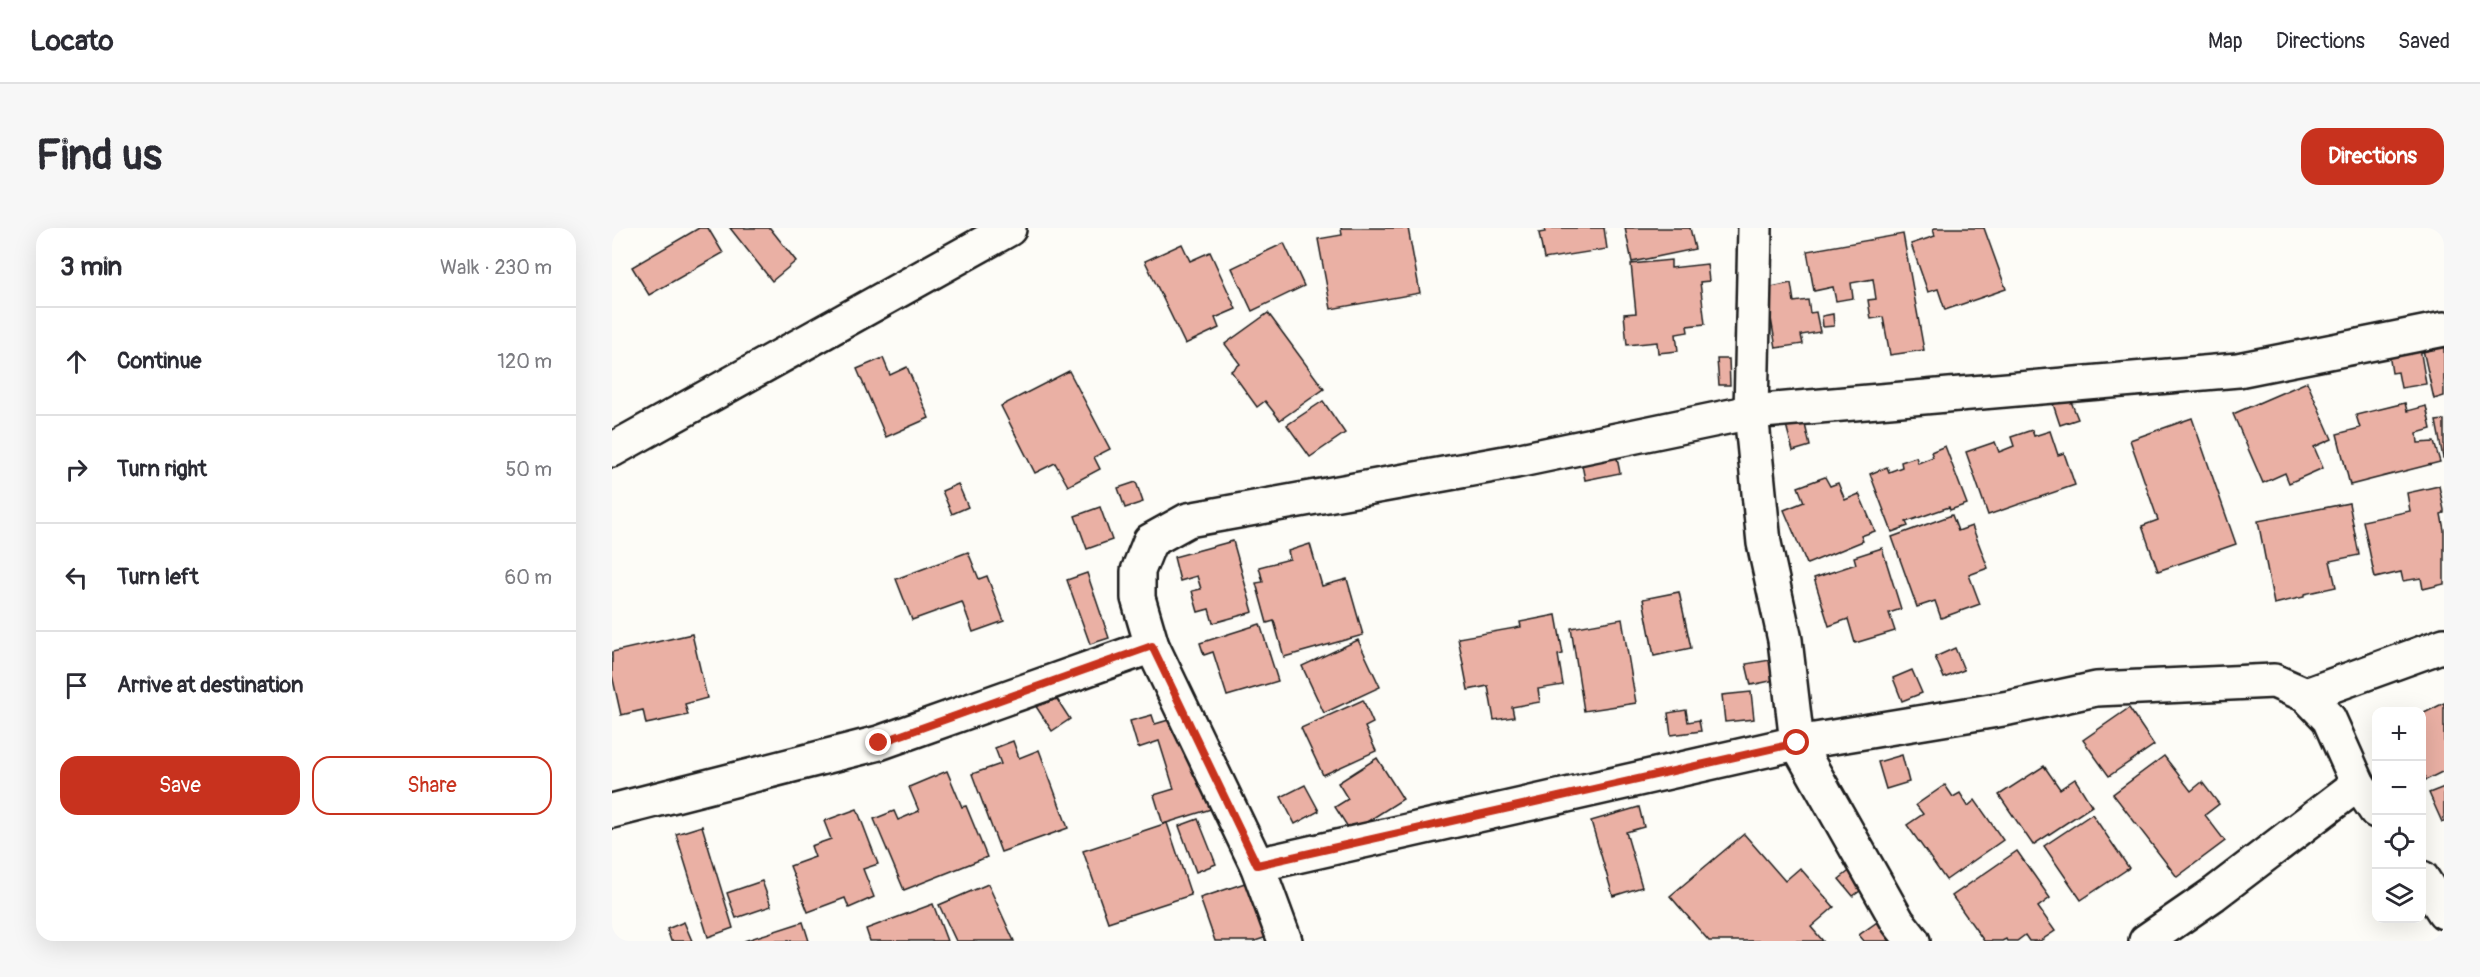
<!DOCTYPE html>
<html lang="en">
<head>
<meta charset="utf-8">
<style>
  :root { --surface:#fff; --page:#f7f7f7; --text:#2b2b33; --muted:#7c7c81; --line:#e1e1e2; --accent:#c8321e }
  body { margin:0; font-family:Pangolin,sans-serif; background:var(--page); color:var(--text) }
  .controls { position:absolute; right:18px; bottom:18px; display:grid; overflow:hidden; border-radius:12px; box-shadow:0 6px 24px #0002 }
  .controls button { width:54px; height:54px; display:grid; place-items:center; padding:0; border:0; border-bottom:2px solid var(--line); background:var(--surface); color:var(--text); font:30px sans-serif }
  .stop { position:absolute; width:18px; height:18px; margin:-14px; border:4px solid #c8321e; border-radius:50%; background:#fff }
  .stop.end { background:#c8321e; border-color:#fff; box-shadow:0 2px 6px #0008 }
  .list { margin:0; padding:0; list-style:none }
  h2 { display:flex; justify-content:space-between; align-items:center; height:78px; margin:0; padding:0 24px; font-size:26px }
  h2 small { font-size:20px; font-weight:400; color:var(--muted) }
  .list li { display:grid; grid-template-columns:39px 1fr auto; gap:18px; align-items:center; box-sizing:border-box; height:108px; padding:0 24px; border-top:2px solid var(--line) }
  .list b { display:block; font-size:22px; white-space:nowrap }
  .list em { font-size:20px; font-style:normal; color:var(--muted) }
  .actions { display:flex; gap:12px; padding:18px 24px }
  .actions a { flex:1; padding:14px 0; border:2px solid var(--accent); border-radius:18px; text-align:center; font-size:21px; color:var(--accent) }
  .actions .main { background:var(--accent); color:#fff }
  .icon { flex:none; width:33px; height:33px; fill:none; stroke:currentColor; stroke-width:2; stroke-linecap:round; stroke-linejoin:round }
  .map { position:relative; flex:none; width:1832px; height:713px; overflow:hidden; border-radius:18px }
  header { display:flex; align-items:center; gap:36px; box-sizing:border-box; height:84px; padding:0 30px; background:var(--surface); border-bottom:2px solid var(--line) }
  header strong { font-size:28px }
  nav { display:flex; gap:33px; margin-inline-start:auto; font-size:21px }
  .intro { display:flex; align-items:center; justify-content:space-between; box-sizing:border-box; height:144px; padding:0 36px }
  h1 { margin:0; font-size:42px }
  .button { padding:15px 27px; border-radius:18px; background:var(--accent); color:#fff; font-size:21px; font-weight:700 }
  main { display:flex; gap:36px; padding:0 36px }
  aside { flex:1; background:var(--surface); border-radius:18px; box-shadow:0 6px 24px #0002 }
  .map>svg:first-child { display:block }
  .building { fill:#eab0a4; stroke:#1c1c1c; stroke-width:1.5 }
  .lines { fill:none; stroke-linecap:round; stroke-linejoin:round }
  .minor-casing { stroke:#1c1c1c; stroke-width:38 }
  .minor { stroke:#fdfcf7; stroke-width:33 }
  .route { stroke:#c8321e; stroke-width:8 }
</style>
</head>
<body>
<header>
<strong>Locato</strong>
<nav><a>Map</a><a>Directions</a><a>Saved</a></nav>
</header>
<div class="intro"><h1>Find us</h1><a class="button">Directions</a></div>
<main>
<aside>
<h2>3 min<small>Walk · 230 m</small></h2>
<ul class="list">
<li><svg class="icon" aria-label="ahead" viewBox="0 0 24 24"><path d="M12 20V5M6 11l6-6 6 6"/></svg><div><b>Continue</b></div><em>120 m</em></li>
<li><svg class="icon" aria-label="right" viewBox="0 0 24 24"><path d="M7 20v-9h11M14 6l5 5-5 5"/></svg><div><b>Turn right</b></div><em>50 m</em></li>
<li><svg class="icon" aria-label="left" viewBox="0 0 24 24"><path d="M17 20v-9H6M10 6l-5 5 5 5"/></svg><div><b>Turn left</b></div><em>60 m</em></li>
<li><svg class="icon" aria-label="arrive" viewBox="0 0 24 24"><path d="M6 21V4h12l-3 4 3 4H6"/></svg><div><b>Arrive at destination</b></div></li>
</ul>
<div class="actions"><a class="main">Save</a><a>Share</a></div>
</aside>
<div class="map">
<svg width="1832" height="713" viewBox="0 0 1832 713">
  <rect width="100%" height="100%" fill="#fdfcf7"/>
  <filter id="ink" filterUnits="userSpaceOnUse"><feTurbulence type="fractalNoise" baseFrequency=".0167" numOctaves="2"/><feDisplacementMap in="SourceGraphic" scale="12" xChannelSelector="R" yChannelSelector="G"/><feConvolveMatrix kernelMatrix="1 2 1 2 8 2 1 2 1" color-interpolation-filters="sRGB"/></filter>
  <g filter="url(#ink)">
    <g class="building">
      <polygon points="87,0 96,0 111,25 37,67 20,39"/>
      <polygon points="118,0 158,0 184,33 160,53"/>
      <polygon points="729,0 796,0 808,65 719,81 706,11 730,7"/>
      <polygon points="932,0 992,0 995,21 932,31 927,5 933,4"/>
      <polygon points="1013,0 1078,0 1083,21 1020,34"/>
      <polygon points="1372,0 1394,61 1333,82 1326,61 1316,64 1299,16 1323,8 1321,1 1323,0"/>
      <polygon points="1291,6 1312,122 1278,127 1271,89 1259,91 1256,72 1264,71 1261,51 1239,55 1241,70 1224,73 1221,59 1202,63 1195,23"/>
      <polygon points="672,15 692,58 640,83 620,40"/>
      <polygon points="570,16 578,33 598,24 624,81 603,90 607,100 573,116 533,33"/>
      <polygon points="1059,32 1059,40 1095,36 1097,53 1088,54 1093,96 1075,98 1076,104 1064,106 1066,123 1046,125 1045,114 1015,117 1012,86 1024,85 1019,36"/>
      <polygon points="1179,55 1182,74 1196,72 1198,85 1204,84 1208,104 1189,107 1191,116 1164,120 1154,60"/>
      <polygon points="656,85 712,161 668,192 653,173 645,179 619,143 628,136 613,116"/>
      <polygon points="1221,86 1222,98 1211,99 1210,88"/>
      <polygon points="1832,108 1832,168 1822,171 1809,113"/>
      <polygon points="1807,114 1814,156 1789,160 1786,144 1780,145 1776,119"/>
      <polygon points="271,130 278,147 295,139 317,190 274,209 245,141"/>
      <polygon points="1105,131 1117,131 1118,157 1107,157"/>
      <polygon points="457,143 498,221 482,229 488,241 456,258 443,235 423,245 389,178"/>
      <polygon points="1695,154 1720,211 1702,219 1711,240 1677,255 1673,245 1651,255 1621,186"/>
      <polygon points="1458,171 1466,191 1448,197 1441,176"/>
      <polygon points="711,173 733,205 698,229 675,197"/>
      <polygon points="1793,175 1795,183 1814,178 1819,201 1805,205 1806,215 1822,214 1828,234 1738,257 1725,206 1748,200 1744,187"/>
      <polygon points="1580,190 1624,316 1546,343 1530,298 1546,292 1518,212"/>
      <polygon points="1192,192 1198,218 1181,223 1174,197"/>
      <polygon points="1832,192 1832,230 1831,230 1824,193"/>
      <polygon points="1420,202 1422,208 1438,203 1446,227 1452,225 1463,257 1376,287 1354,224 1383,214 1387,224 1402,218 1399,209"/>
      <polygon points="1333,218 1355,276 1338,282 1337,279 1294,294 1296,298 1280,304 1258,246 1275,239 1277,244 1290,239 1289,234 1304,229 1306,235 1321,229 1319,224"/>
      <polygon points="1003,220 1008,245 973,252 968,227"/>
      <polygon points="1213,249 1218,258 1226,255 1233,272 1247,266 1263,303 1249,308 1251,313 1195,336 1172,282 1192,274 1186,259"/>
      <polygon points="524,254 531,274 513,280 506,260"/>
      <polygon points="346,256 356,279 340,286 330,263"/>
      <polygon points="1827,258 1832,282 1832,285 1829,286 1832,302 1832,356 1811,361 1809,350 1791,353 1789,344 1763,350 1751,293 1798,283 1795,265"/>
      <polygon points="1737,275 1747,327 1718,333 1724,359 1692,366 1692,369 1662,376 1646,293"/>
      <polygon points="488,279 500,312 475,321 463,288"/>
      <polygon points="1340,287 1346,303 1360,298 1376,340 1357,347 1368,376 1329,390 1323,373 1305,379 1280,309"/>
      <polygon points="621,313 641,384 601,395 597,381 586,384 580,363 589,361 585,348 568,353 562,329"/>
      <polygon points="698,316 710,358 735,351 751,407 672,429 662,393 655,395 644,355 651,354 647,339 678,331 676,323"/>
      <polygon points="1270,320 1289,381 1277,385 1283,403 1243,415 1236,391 1217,398 1202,350 1244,336 1242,329"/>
      <polygon points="356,324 367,351 375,348 392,393 361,404 350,374 300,392 284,351"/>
      <polygon points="475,345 497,410 478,416 455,352"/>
      <polygon points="1067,364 1079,420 1042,428 1031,371"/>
      <polygon points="944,387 951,426 946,427 951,457 926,461 928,474 900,479 902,489 882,492 876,458 856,462 846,410 909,399 908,394"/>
      <polygon points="1010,391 1024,475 972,483 959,400"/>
      <polygon points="648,396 666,453 615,468 601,424 592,427 588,415"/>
      <polygon points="80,406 95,470 73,476 76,487 34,496 31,482 9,487 0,447 0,424"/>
      <polygon points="746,412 768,459 712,485 690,438"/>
      <polygon points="1343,420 1352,442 1332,450 1323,429"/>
      <polygon points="1164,431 1168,451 1139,457 1134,436"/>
      <polygon points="1300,442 1310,465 1290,473 1281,450"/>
      <polygon points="1139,464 1142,491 1113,494 1110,467"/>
      <polygon points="441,465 458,491 440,503 423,477"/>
      <polygon points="751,472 761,495 753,499 764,523 711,547 689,500"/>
      <polygon points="1832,475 1832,543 1814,552 1810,541 1810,486"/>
      <polygon points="1517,480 1542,517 1497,548 1471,512"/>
      <polygon points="1074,482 1076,494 1087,492 1089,503 1059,507 1056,485"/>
      <polygon points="540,487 543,496 570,488 599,581 551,596 542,567 562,561 547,513 526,520 518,493"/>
      <polygon points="401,513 407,530 427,522 456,600 389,624 360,546 389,536 383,520"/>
      <polygon points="1290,527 1297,554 1274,561 1266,534"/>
      <polygon points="1552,528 1579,563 1590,554 1607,576 1593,587 1613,613 1565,649 1501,566"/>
      <polygon points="765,530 791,571 739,604 723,579 736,571 726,555"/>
      <polygon points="1432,538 1448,561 1463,551 1480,578 1421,617 1387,567"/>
      <polygon points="335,543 350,579 354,578 375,629 292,662 262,591 282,583 286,592 307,583 297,559"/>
      <polygon points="693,557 707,583 683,596 669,569"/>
      <polygon points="1333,557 1341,569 1348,565 1356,578 1363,572 1391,612 1334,652 1295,597 1311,586 1304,577"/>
      <polygon points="1832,559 1832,593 1830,594 1817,565"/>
      <polygon points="1027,579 1032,599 1014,604 1030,659 1001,668 979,593"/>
      <polygon points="245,581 266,636 251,641 262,669 237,680 233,670 196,684 178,638 203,629 199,618 219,611 212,593"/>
      <polygon points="1480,586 1517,640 1469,672 1432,618"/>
      <polygon points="586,591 604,636 584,644 567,598"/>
      <polygon points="555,595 579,667 496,694 471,623"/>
      <polygon points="90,598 121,700 96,709 64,606"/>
      <polygon points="1132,606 1173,653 1188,640 1222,679 1199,699 1211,713 1097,713 1058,668"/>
      <polygon points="1405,623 1438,670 1426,679 1443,703 1428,713 1417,713 1413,707 1405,713 1395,713 1394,711 1390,713 1372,713 1340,668"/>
      <polygon points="1245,637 1259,655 1241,668 1227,651"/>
      <polygon points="150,653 159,678 124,690 115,665"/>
      <polygon points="636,654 655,709 643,713 603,713 588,670"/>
      <polygon points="376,656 402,713 344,713 327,677"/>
      <polygon points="321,676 335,713 258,713 254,701"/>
      <polygon points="1268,692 1285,713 1252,713 1247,707"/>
      <polygon points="72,694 80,713 59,713 55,701"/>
      <polygon points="191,694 197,713 132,713"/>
    </g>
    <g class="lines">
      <defs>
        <g id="minor">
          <polyline points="1143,0 1139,184 1152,315 1173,412 1185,515 1286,694 1301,713"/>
          <polyline points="0,222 397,1"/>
          <polyline points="1694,467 1832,417"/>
          <polyline points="0,583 267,515 540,418"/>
          <polyline points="645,637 1185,515 1397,480 1484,461 1662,453 1694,467 1717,491 1746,556 1764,583"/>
          <polyline points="1810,650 1832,684"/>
          <polyline points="673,713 645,637 540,418 526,370 526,343 538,313 576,292 904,233 1139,184 1626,142 1832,101"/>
          <polyline points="1534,713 1602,666 1746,556"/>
        </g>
      </defs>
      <use href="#minor" class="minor-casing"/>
      <use href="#minor" class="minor"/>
    </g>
  </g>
  <g class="lines" filter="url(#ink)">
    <polyline class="route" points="267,515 540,418 645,637 1185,515"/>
  </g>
</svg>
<div class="controls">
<button>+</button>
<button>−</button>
<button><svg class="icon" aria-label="locate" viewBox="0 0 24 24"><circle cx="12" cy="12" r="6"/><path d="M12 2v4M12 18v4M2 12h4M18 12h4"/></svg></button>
<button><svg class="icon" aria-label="layers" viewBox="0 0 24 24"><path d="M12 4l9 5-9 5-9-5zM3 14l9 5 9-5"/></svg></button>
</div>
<div class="stop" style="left:1185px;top:515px"></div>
<div class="stop end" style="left:267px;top:515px"></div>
</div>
</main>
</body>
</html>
